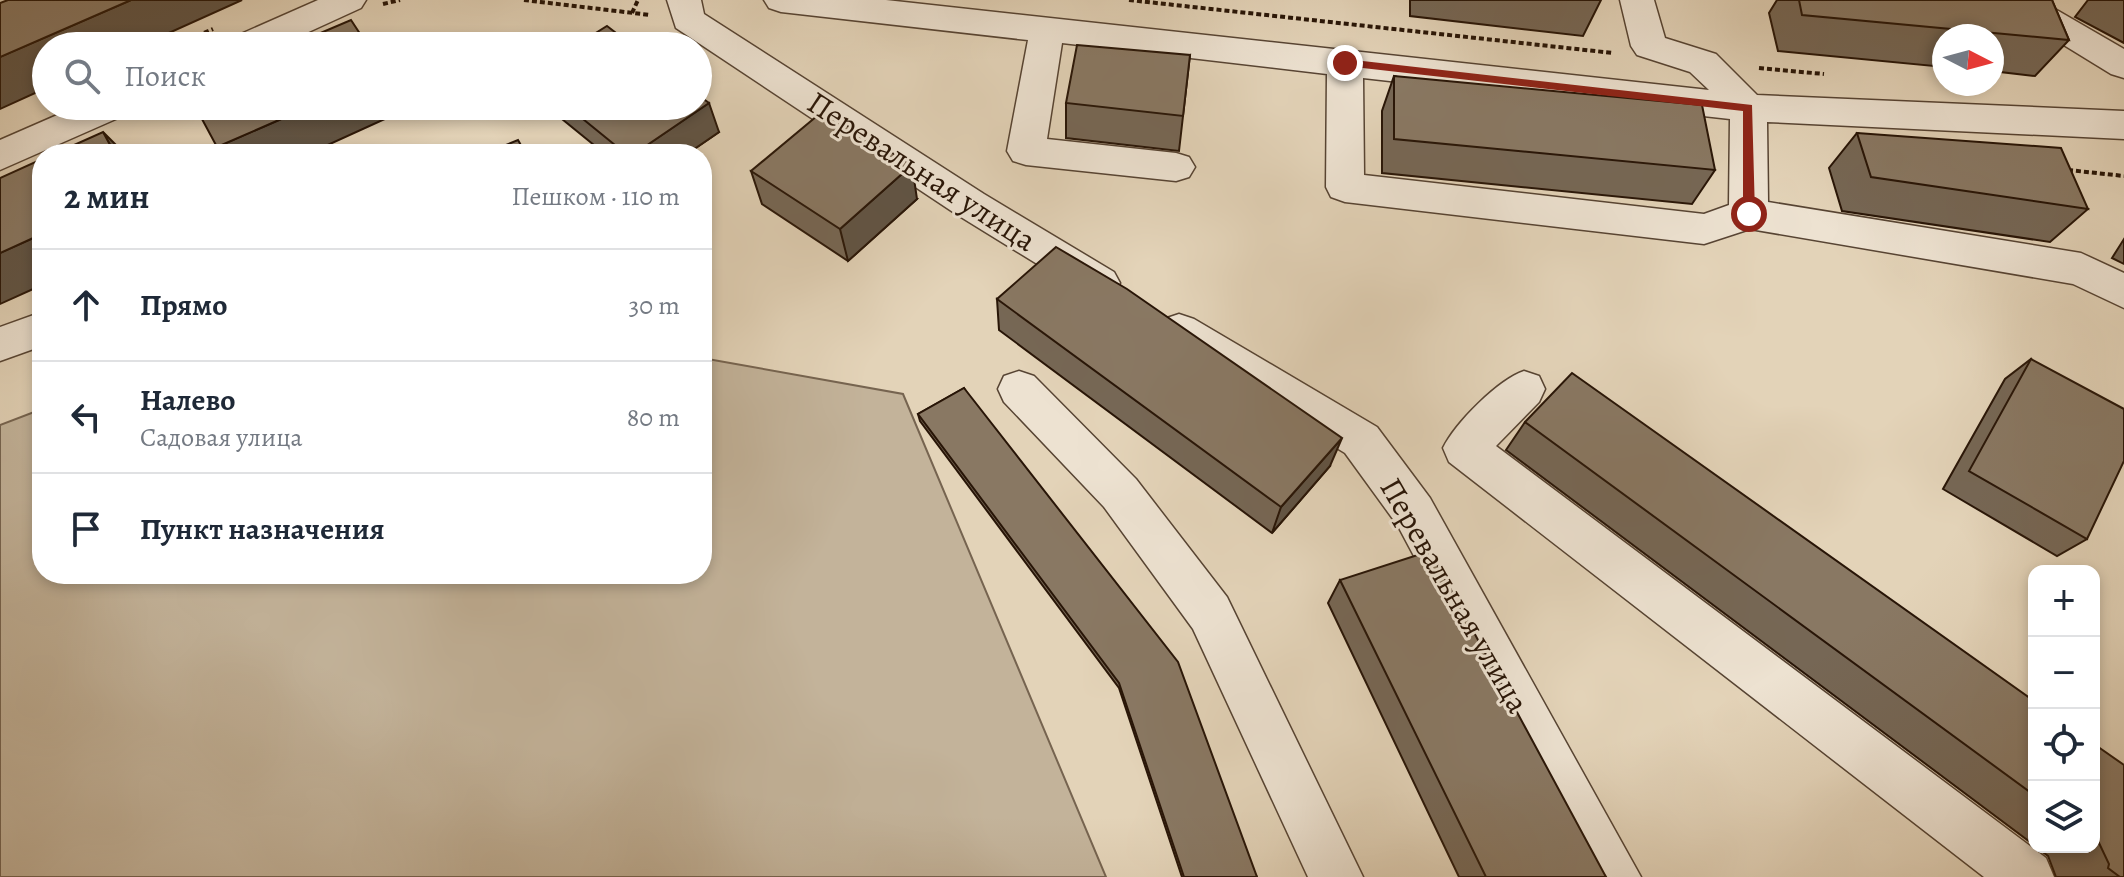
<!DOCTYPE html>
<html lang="ru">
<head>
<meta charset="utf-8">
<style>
  :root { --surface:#fff; --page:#f6f6f7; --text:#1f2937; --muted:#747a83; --line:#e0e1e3 }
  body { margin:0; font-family:Alegreya,serif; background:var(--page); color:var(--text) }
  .controls { position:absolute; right:24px; bottom:24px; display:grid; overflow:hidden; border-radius:16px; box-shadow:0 4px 12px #0003 }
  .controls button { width:72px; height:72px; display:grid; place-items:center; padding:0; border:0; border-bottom:2px solid var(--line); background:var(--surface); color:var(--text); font:40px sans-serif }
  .compass { position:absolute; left:1932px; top:24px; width:72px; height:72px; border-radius:50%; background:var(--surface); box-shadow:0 4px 12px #0003; rotate:96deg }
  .stop { position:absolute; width:24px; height:24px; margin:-18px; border:6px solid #8f2418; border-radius:50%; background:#fff }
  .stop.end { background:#8f2418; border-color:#fff; box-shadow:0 2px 8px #0008 }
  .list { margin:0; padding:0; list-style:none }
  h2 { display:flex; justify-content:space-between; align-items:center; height:104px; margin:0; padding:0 32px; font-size:34px }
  h2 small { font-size:26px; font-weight:400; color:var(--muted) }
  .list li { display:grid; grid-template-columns:52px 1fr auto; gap:24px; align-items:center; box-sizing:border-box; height:112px; padding:0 32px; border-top:2px solid var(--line) }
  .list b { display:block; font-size:30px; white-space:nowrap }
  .list p { margin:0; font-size:26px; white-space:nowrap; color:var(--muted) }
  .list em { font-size:26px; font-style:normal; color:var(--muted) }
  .icon { flex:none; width:44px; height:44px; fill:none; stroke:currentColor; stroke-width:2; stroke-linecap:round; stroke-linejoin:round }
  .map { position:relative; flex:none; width:2124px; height:877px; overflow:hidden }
  .search { position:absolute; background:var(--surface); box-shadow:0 4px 12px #0003; left:32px; top:32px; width:680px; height:88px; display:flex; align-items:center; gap:20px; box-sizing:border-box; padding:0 28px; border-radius:44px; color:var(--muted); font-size:30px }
  .panel { position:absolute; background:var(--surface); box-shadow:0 4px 12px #0003; left:32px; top:144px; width:680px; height:440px; border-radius:32px }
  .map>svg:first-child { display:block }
  .green { fill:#c3b39a; stroke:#766450; stroke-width:2 }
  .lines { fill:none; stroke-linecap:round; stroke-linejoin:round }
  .minor-casing { stroke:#574433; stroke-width:3 }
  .path { stroke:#281507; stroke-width:4; stroke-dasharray:5 3; stroke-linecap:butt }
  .minor { fill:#ede2d1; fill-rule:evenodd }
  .wall { fill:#766755; stroke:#281507; stroke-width:2 }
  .shaded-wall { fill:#605445; stroke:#281507; stroke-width:2 }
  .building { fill:#897863; stroke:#281507; stroke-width:2 }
  .route { fill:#8f2418 }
  .labels { text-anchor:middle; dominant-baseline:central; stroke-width:6; stroke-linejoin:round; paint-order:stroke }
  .street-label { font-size:32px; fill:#281507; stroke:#ede2d1 }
</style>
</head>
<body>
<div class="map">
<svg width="2124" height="877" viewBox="0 0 2124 877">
  <rect width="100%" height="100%" fill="#e3d3b8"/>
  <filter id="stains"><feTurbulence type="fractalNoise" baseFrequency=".0025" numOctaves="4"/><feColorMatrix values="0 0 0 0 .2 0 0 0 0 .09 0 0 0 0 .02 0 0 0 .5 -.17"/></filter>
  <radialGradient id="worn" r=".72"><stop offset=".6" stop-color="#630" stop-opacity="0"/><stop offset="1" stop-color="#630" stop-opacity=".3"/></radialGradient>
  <polygon class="green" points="702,358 903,394 1106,877 0,877 0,425 42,409 42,574 702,574"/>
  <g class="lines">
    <defs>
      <g id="minor">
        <polygon points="318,0 366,0 361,8 278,46 228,46 234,37"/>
        <polygon points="667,0 701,0 704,14 984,194 1114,272 1120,283 1114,294 1100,299 1086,294 956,214 676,28"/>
        <path d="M764,0H886L1709,90L1690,72L1637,55L1631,46L1620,0H1654L1665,38L1716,54L1757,95L2124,111V139L1767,122L1768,202L2081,253L2124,273V308L2073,284L1750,229L1704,244L1345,202L1331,197L1326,187L1327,74L1062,43L1047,139L1176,153L1189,157L1195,167L1189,177L1176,181L1026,165L1013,161L1007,151L1028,40L781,12L769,8ZM1363,78L1730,119L1729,205L1704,214L1364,175Z"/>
        <polygon points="2043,5 2055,9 2124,49 2124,78 2111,74 2031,25 2026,17 2031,9"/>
        <polygon points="78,106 130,106 125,115 0,170 0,140"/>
        <polygon points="42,312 42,346 0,361 0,327"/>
        <polygon points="1179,314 1194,319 1377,427 1430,498 1641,877 1585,877 1398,526 1345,453 1164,343 1158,331 1164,319"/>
        <polygon points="1019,371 1034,376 1136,479 1227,597 1363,877 1308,877 1193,629 1104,507 1004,402 998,389 1004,376"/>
        <path d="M1524,371L1539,376L1545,389L1539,402L1496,446L2046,858L2054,877H1984L1449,462L1443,448C1455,423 1498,380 1524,371Z"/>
      </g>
    </defs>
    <use href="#minor" class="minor-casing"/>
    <g class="path">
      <polyline points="524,0 650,15"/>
      <polyline points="1129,0 1613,53"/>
      <polyline points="383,4 400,0"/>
      <polyline points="632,13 638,0"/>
      <polyline points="175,46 213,29"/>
      <polyline points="1759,68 1824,74"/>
      <polyline points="2068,170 2124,176"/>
    </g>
    <use href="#minor" class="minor"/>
  </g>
  <g class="wall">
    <polygon points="1410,0 1601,0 1583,36 1410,16"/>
    <polygon points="1777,0 2052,0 2069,40 2035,76 1992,71 1992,36 1944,36 1944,67 1778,51 1769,13"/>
    <polygon points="2088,0 2124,0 2124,43 2075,17"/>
    <polygon points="1190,55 1179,151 1066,138 1066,103"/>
    <polygon points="1394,76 1715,170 1692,204 1382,173 1382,111"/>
    <polygon points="546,106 698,106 719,132 687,154 605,154"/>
    <polygon points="1857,133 2088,209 2050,242 1842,211 1829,168"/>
    <polygon points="751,171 917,199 848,261 762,204"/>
    <polygon points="2124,239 2124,264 2112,258"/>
    <polygon points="997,299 1330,466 1272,533 999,330"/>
    <polygon points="2031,359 2087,539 2057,556 1943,489 2005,379"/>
    <polygon points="964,388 1257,877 1182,877 1119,688 920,421 918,414"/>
    <polygon points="1525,422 2034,701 2034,845 1506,450"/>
    <polygon points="1340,580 1606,877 1459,877 1328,603"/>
    <polygon points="2094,744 2124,877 2056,877 2048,856 2036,847 2094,847"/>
  </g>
  <g class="shaded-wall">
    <polygon points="131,0 242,0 140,46 46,46 46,88 0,109 0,57"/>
    <polygon points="709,103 719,132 687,154 634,154"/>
    <polygon points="311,106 408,106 409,108 308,154 223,154 217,147"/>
    <polygon points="103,132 125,154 115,154"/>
    <polygon points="912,165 917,199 848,261 840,229"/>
    <polygon points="42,234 42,285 0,304 0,253"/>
    <polygon points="1342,438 1330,466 1272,533 1281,507"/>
  </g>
  <g class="building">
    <polygon points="8,0 131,0 0,57 0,3"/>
    <polygon points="1799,0 2052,0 2069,40 1802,15"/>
    <polygon points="351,20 368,46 290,46"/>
    <polygon points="607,26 633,46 575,46"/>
    <polygon points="1077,45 1190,55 1183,116 1066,103"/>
    <polygon points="1394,76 1702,105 1715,170 1394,139"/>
    <polygon points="698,95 709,103 634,154 626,154 567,106 698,106"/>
    <polygon points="195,106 311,106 217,147"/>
    <polygon points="823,111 912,165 840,229 751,171"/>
    <polygon points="103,132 115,154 54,154"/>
    <polygon points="1857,133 2061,148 2088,209 1871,177"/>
    <polygon points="518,140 526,154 484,154"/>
    <polygon points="42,159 42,234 0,253 0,178"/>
    <polygon points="1056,247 1127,289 1342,438 1281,507 997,299"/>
    <polygon points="2031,359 2124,409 2124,461 2087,539 1969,471"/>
    <polygon points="1572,373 2034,701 2034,795 1525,422"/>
    <polygon points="964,388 1178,662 1257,877 1184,877 1119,683 918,414"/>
    <polygon points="1430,551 1606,877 1486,877 1340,580"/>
    <polygon points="2094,744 2124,765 2124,877 2120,877 2108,868 2109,864 2099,843 2094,839"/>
  </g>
  <polygon class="route" points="1345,59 1752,105 1755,214 1749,219 1743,214 1743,111 1345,66 1339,63"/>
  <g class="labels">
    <g class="street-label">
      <text transform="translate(922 171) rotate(33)">Перевальная улица</text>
      <text transform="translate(1455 595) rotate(60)">Перевальная улица</text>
    </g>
  </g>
  <rect width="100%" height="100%" filter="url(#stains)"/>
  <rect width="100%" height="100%" fill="url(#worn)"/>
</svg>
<div class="controls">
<button>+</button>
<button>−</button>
<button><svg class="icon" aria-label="locate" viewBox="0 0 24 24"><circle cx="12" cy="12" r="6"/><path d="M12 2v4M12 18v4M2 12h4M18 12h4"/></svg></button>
<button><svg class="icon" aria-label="layers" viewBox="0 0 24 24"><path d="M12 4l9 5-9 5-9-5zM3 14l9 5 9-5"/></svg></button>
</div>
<svg class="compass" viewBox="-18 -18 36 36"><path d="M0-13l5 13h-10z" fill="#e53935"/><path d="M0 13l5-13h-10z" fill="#747a83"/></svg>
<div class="stop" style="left:1749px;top:214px"></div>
<div class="stop end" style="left:1345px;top:63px"></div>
<div class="search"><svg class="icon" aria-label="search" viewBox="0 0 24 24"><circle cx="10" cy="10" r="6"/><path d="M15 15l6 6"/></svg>Поиск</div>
<section class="panel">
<h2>2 мин<small>Пешком · 110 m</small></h2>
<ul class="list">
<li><svg class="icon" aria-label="ahead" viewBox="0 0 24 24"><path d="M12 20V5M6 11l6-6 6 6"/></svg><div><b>Прямо</b></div><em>30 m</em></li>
<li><svg class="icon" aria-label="left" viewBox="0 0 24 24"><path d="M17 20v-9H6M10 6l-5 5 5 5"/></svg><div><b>Налево</b><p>Садовая улица</p></div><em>80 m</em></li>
<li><svg class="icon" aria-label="arrive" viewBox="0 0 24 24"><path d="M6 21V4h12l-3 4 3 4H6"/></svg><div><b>Пункт назначения</b></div></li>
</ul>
</section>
</div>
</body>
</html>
